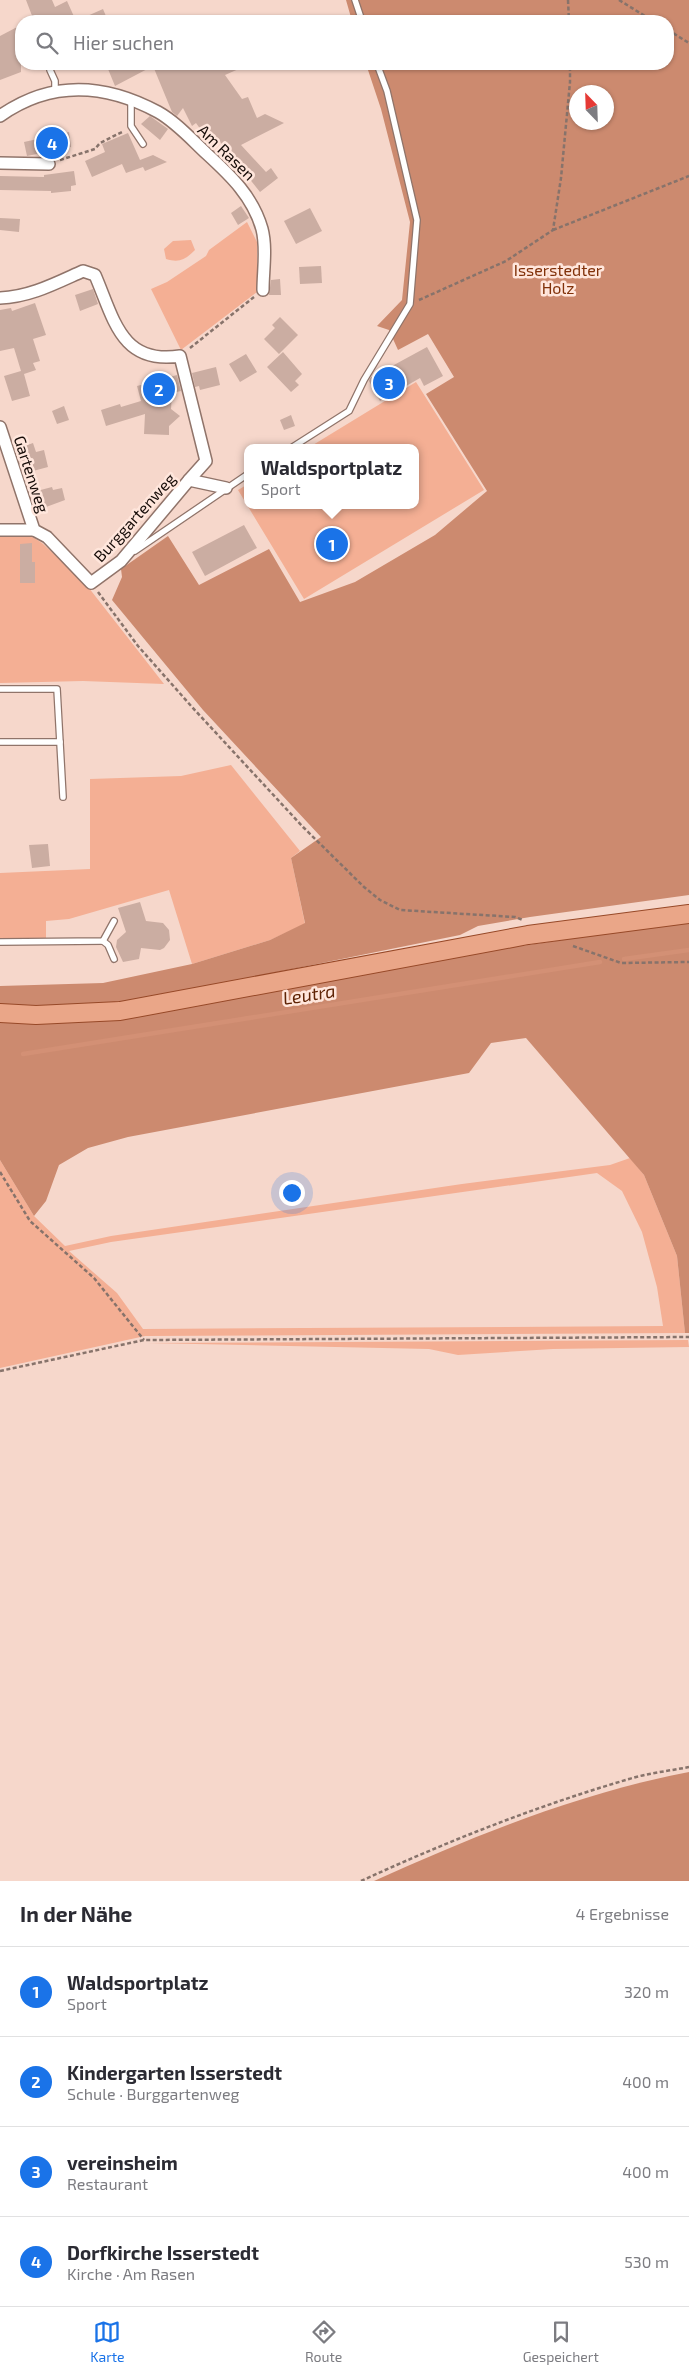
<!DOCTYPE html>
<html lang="de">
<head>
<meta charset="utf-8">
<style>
  :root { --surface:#fff; --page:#f7f7f7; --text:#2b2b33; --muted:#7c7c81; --line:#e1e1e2; --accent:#1a73e8 }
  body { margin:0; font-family:"Exo 2",sans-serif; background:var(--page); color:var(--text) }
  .compass { position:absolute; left:569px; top:85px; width:45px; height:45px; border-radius:50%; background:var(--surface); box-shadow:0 1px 4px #0004; rotate:337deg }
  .you { position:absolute; left:291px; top:1192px; width:18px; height:18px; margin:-12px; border:4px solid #fff; border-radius:50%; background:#1a73e8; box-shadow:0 0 0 8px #1a73e833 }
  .badge { display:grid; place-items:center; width:32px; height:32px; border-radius:50%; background:var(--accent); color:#fff; font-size:16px; font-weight:700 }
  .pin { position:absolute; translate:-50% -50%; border:2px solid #fff; box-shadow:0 1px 5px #0006 }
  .popup { position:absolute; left:244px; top:444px; width:175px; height:65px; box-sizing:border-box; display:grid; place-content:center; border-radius:10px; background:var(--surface); filter:drop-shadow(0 1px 4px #0005); font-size:16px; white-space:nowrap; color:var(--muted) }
  .popup b { font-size:19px; color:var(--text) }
  .popup::after { content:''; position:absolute; left:50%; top:100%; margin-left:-10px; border:10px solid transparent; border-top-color:var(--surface) }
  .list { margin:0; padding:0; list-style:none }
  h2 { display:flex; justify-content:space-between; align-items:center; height:65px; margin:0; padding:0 20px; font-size:21px }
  h2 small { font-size:16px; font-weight:400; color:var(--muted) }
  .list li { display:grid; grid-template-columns:32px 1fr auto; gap:15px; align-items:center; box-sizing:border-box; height:90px; padding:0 20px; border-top:1px solid var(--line) }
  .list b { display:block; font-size:19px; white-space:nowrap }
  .list p { margin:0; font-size:16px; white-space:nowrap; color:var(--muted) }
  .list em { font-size:16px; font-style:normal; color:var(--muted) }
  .icon { flex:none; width:28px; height:28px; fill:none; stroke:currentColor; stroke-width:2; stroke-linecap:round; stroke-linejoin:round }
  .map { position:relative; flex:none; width:689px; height:1881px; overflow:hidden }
  .search { position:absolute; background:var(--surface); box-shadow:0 1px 4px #0004; left:15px; right:15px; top:15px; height:55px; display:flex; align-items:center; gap:12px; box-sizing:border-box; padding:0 18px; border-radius:20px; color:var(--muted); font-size:19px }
  .sheet { height:425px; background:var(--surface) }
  nav { display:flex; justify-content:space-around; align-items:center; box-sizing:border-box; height:70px; border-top:1px solid var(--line); background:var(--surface); font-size:14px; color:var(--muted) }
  nav a { display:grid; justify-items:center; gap:2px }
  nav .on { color:var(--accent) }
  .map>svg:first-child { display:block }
  .green { fill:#f4af94; fill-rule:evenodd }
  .forest { fill:#cc8a6f; fill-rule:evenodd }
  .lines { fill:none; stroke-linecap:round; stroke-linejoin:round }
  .stream { stroke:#d39075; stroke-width:4.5 }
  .building { fill:#cbada2 }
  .service-casing { stroke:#90746a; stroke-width:8 }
  .minor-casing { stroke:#90746a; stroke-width:14 }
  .primary-casing { stroke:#974928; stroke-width:20 }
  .path { stroke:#87736b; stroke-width:2.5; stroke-dasharray:4 2.5; stroke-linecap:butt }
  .service { stroke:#fff; stroke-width:5.5 }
  .minor { stroke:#fff; stroke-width:11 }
  .primary { stroke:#eaa688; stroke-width:18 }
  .labels { text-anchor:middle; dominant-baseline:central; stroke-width:5; stroke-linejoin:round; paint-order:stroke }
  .street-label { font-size:16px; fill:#160c08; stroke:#ffe6dc }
  .park-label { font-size:16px; fill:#813109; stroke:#ffe6dc }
  .water-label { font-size:18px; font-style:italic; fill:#5f2305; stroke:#ffe6dc }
</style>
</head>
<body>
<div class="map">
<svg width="689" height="1881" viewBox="0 0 689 1881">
  <rect width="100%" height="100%" fill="#f6d7cb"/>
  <g class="green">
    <polygon points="247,222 257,242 257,292 181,350 151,289 167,282 206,256 209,250"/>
    <path d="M191,240L195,250C185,260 179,263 166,259L164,249L173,241Z"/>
    <polygon points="416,382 484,490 304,599 238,490 248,484 248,505 416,505 416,448 308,448"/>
    <polygon points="0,536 31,536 42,543 85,583 164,684 83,681 0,683"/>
    <polygon points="231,765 300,851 291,858 305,924 270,940 192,964 169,890 69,919 46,921 46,939 0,939 0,873 90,869 90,779 181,776"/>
    <path d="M630,1158L644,1175L677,1256L685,1333L145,1336L0,1368V1160L34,1216L65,1246L111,1236L462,1184L610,1165ZM597,1173L622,1191L642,1232L657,1287L663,1326L143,1329L117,1293L69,1251L111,1242Z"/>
    <polygon points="688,1340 689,1347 553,1349 458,1355 429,1349 147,1343"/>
  </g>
  <g class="forest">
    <path d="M346,0H689V895L530,917L478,926L460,935L120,1004L37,1007L0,1006V986L103,983L192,964L270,940L305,923L291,858L321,837L203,710L112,600L122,577L121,569L168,536L199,585L269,549L300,602L355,582L435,535L487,491L426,394L454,377L428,334L398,350L389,330L377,326L402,300L410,222L381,109L366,64H668V21H352ZM576,92H606V122H576Z"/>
    <polygon points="689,922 689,1333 685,1333 677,1256 644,1175 526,1038 491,1043 469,1073 128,1137 88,1148 59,1165 46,1201 34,1216 0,1160 0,1020"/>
    <path d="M689,1772V1881H374C475,1835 580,1793 689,1772Z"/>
  </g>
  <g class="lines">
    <g class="stream">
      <polyline points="624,959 689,950"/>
      <polyline points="23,1054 600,962"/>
    </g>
  </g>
  <g class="building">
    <polygon points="26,0 52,0 55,7 67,1 76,21 103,9 108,21 34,21"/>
    <polygon points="21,25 21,72 0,80 0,36"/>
    <polygon points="119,64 250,64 225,75 242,99 248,97 257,118 265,114 284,123 241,145 266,172 271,168 278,178 260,192 213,133 206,137 196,123 192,126 183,108 177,116 172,112 153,66 115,86 108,69"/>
    <polygon points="150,116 168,129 160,140 141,124"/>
    <polygon points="69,132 71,147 27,156 24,142"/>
    <polygon points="128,133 140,160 153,155 167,162 145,171 143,167 126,173 122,164 92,177 85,161 105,152 102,144"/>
    <polygon points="74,171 76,185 71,186 71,191 51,193 51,191 0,190 0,176 44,177 44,175"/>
    <polygon points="241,206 249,218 238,225 231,213"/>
    <polygon points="310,208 322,231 296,244 284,221"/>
    <polygon points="0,218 20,219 19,232 0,230"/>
    <polygon points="321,266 322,283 300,284 299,267"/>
    <polygon points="280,279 281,295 269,295 271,280"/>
    <polygon points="93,289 98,304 80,311 75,295"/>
    <polygon points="35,303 46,335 33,339 40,361 33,363 36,370 24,374 30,396 12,401 4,376 21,371 14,348 0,351 0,310 11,308 12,311"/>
    <polygon points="280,317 298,335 279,354 264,339 275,328 272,325"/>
    <polygon points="427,347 443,376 424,386 420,378 380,401 369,381 370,378"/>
    <polygon points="283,352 302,374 295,381 299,385 291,392 267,367"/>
    <polygon points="246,354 257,372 240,382 229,364"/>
    <polygon points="216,367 220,385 200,390 199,386 195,387 192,373"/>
    <polygon points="177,375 181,391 172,393 171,409 180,416 169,426 169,435 144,434 145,414 106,426 101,410 120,404 121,407 141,401 137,386"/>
    <polygon points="64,406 69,420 57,424 52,411"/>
    <polygon points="291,415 295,426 284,430 280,420"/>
    <polygon points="33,443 36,452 44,450 48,467 33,471 31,464 24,466 19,448"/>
    <polygon points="52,487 53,490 62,488 65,500 38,510 33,492"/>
    <polygon points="244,525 257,548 205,576 192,552"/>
    <polygon points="32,543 32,562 35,562 35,583 20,583 20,544"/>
    <polygon points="48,844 50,866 32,868 29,845"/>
    <polygon points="140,902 146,921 163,923 169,930 170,940 164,948 160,950 141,948 139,959 123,962 116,947 117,940 126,932 118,908"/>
  </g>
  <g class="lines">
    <defs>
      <g id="service">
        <polyline points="355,0 362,21"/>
        <polyline points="50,70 55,81 55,91"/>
        <polyline points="131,100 131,126 143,144"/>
        <polyline points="291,448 349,411 364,380 410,304 417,220 387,91 377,64"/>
        <polyline points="135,551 248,474"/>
        <polyline points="0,689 57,689 63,797"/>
        <polyline points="0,742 60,742"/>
        <polyline points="103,941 108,945 114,959"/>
        <polyline points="0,942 103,941 114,921"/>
      </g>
      <g id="minor">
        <path d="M0,116C51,80 104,83 158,112C176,122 192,140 207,154C231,176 253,197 262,229C267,248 263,271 263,290"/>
        <polyline points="0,163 49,164"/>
        <path d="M0,298C30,297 56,283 83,271L95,275C114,319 121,365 180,356L206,461L189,480L226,488"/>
        <polyline points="0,427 34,530 47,537 91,583 121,561 189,480"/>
        <polyline points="0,530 34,530"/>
      </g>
      <polyline id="primary" points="0,1013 36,1015 120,1011 528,935 689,914"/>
    </defs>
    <use href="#service" class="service-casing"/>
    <use href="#minor" class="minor-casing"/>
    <use href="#primary" class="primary-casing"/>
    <g class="path">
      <polyline points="568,0 569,21"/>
      <polyline points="619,0 653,21"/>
      <polyline points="668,30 689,43"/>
      <polyline points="60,160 95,149 100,143 124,131"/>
      <polyline points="553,230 689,176"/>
      <polyline points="419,300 506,261 553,230 561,178 570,82 570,64"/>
      <polyline points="190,348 254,297"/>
      <polyline points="98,592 138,646 192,707 303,827 364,887 380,900 400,910 515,917 523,920"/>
      <polyline points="573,946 621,963 689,962"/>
      <polyline points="0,1172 30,1221 94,1278 144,1340"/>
      <polyline points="0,1371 144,1340 689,1337"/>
      <path d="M361,1881C448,1841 537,1806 629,1779C648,1773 669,1771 689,1767"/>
    </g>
    <use href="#service" class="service"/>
    <use href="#minor" class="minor"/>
    <use href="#primary" class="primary"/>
  </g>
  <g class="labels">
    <g class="street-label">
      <text transform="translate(227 152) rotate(44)">Am Rasen</text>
      <text transform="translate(32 474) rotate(72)">Gartenweg</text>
      <text transform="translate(134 517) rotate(-48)">Burggartenweg</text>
    </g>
    <g class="park-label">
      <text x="558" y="269">Isserstedter<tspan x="558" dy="18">Holz</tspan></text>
    </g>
    <g class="water-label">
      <text transform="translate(309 994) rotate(-9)">Leutra</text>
    </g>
  </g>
</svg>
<svg class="compass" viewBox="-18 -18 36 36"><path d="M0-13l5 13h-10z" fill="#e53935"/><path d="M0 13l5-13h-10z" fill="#7c7c81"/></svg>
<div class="you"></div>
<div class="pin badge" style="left:332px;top:544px">1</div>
<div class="popup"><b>Waldsportplatz</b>Sport</div>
<div class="pin badge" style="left:159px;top:389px">2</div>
<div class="pin badge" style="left:389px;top:383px">3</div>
<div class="pin badge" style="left:52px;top:143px">4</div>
<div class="search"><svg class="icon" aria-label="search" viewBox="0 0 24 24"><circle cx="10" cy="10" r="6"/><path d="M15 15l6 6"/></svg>Hier suchen</div>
</div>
<section class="sheet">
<h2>In der Nähe<small>4 Ergebnisse</small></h2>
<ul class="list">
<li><span class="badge">1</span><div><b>Waldsportplatz</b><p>Sport</p></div><em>320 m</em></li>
<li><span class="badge">2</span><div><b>Kindergarten Isserstedt</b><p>Schule · Burggartenweg</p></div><em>400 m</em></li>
<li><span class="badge">3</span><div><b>vereinsheim</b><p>Restaurant</p></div><em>400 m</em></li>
<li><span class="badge">4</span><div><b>Dorfkirche Isserstedt</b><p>Kirche · Am Rasen</p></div><em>530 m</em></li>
</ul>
</section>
<nav>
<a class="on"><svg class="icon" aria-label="map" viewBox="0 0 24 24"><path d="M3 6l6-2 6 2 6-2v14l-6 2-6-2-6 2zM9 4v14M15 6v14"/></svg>Karte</a>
<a><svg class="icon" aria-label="directions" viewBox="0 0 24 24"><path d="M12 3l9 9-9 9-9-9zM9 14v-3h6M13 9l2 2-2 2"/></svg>Route</a>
<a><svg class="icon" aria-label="saved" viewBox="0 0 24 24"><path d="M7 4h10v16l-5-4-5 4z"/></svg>Gespeichert</a>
</nav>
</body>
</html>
